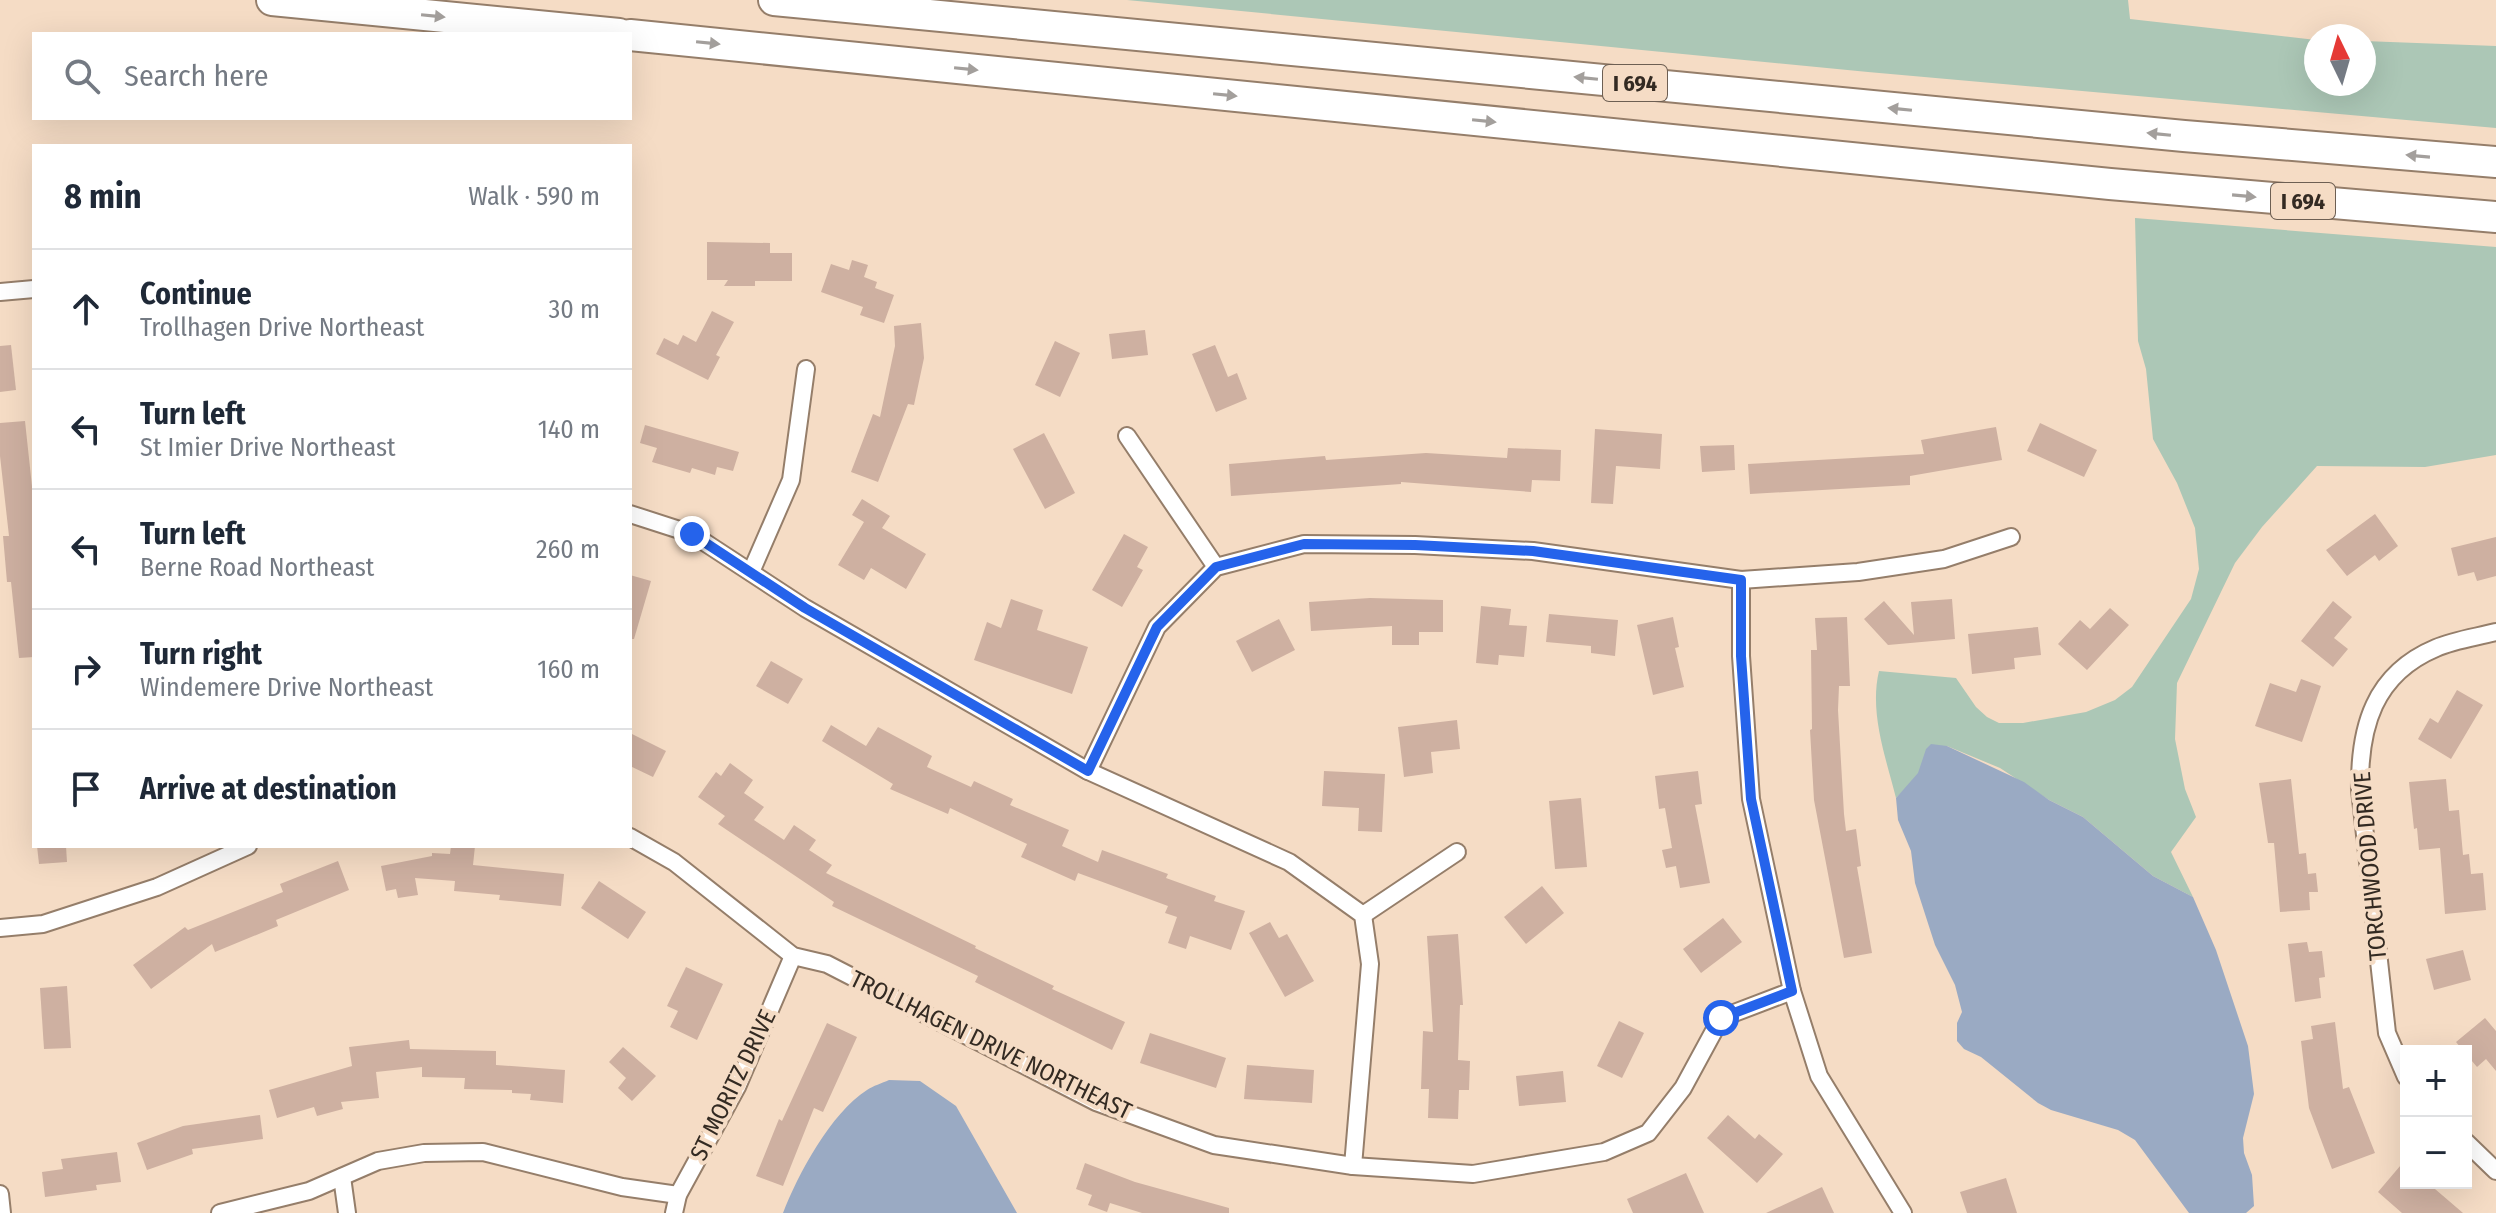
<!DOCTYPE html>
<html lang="en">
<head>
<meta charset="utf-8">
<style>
  :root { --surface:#fff; --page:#f2f2f3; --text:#1f2937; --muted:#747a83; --line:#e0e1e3 }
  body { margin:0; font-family:"Fira Sans Condensed",sans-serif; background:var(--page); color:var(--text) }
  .controls { position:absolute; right:24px; bottom:24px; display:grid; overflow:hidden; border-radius:0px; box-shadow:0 8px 32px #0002 }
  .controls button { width:72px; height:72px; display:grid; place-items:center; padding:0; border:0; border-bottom:2px solid var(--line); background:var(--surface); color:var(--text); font:40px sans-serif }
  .compass { position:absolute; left:2304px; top:24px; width:72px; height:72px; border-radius:50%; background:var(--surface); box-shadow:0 8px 32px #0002; rotate:355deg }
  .stop { position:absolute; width:24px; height:24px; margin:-18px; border:6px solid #2563eb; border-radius:50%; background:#fff }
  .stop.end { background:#2563eb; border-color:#fff; box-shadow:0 2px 8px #0008 }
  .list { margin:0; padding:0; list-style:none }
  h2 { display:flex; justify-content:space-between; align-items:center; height:104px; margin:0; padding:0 32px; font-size:34px }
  h2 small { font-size:26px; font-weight:400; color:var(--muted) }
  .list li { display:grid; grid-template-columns:52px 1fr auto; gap:24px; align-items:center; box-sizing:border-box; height:120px; padding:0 32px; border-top:2px solid var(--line) }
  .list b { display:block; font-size:30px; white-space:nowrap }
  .list p { margin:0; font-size:26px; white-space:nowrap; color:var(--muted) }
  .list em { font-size:26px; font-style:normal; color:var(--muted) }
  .icon { flex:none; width:44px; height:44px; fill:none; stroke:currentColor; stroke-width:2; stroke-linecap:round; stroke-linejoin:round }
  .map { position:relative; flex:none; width:2496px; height:1213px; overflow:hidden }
  .search { position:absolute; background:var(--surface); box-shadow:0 8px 32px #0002; left:32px; top:32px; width:600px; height:88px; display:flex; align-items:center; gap:20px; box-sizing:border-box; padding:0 28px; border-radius:0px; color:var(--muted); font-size:30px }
  .panel { position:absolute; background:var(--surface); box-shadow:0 8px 32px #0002; left:32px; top:144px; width:600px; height:704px; border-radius:0px }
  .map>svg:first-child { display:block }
  .green { fill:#acc7b6 }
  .water { fill:#9aaac3 }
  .building { fill:#ceb0a1 }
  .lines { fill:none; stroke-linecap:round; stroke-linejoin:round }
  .minor-casing { stroke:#957e6a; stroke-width:20 }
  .motorway-casing { stroke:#957e6a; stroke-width:34 }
  .minor { stroke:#fff; stroke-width:16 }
  .motorway { stroke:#fff; stroke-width:30 }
  .oneway { fill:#a39f9c }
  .route { stroke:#2563eb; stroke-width:10 }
  .labels { text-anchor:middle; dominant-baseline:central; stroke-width:8; stroke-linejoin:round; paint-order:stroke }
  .shield { fill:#f5dcc5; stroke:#6d5f53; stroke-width:2 }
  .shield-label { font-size:22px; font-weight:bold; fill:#332a22 }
  .street-label { font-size:24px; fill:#332a22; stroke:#f5dcc5 }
</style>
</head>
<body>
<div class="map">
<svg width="2496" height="1213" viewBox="0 0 2496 1213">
  <rect width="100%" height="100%" fill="#f5dcc5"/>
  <g class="green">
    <polygon points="1127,0 2128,0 2130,19 2316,40 2316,84 2364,84 2364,41 2496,46 2496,128 1868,72"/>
    <path d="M2135,218L2496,247V455L2425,467L2317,466L2262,527L2235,563L2177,683L2175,739L2185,789L2196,817L2171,852L2193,897L2153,876L2083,817L2049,800L2000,768L1947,746L1896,798C1886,758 1869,713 1879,671L1956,678L1976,707L1987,717L1999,723H2023L2086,712L2115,700L2132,687L2191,599L2199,569L2195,528L2177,483L2153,439L2146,369L2138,341Z"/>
  </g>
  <g class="water">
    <polygon points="1931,744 1947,746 2024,782 2049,800 2083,817 2153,876 2193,897 2216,950 2248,1046 2254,1094 2243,1138 2244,1153 2252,1175 2254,1206 2246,1213 2189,1213 2135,1140 2118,1130 2051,1110 2038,1103 1981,1057 1964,1049 1957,1041 1957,1023 1962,1012 1955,985 1935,945 1915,883 1911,851 1898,820 1896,798 1918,773 1926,749"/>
    <path d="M889,1080L920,1081L956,1106L1017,1213H783C798,1174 831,1113 867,1090C873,1086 882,1083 889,1080Z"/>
  </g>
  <g class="building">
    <polygon points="707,242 770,243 770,253 792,253 792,281 755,281 755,286 724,286 728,280 707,280"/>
    <polygon points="852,260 868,265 864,277 877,282 875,288 894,295 884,323 860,315 863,307 821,292 831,264 849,270"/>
    <polygon points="712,311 734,322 716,355 720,357 708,380 656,354 664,338 678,345 683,335 696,342"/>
    <polygon points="921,323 924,358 914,405 908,404 878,482 851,472 873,414 880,417 895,346 894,326"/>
    <polygon points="1145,330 1148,355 1112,359 1109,334"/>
    <polygon points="1055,341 1080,353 1060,397 1035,385"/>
    <polygon points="11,345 16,390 0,392 0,346"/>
    <polygon points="1215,345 1228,377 1237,373 1247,399 1216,412 1192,354"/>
    <polygon points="25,421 34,505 34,657 19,658 11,582 7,582 3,536 9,536 0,456 0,423"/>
    <polygon points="2040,423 2097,450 2084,477 2027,451"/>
    <polygon points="645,425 739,452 733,471 717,467 715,475 692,468 690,473 652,462 657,448 640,443"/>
    <polygon points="1996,427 2002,460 1910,476 1910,485 1750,494 1748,464 1924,454 1921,440"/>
    <polygon points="1595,429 1662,434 1660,469 1616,466 1613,504 1591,503"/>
    <polygon points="1044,433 1075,493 1045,509 1013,449"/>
    <polygon points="1734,445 1735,470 1702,472 1700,446"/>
    <polygon points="1508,448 1561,450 1560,481 1532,480 1531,492 1401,482 1401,484 1231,496 1229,464 1325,456 1326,460 1426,453 1507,458"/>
    <polygon points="862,499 890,516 882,528 926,554 906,589 871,568 864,580 838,565 864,522 852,515"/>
    <polygon points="2375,514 2398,546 2379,561 2375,555 2347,576 2326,550"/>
    <polygon points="1124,534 1148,547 1137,567 1143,570 1122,607 1092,590"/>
    <polygon points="2496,537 2496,576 2477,581 2474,572 2458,576 2451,548"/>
    <polygon points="630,575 651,581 634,639 630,639"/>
    <polygon points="1370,598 1443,600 1443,632 1419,632 1419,645 1392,645 1392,626 1311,631 1309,602"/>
    <polygon points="1011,599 1043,610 1037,630 1088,647 1072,694 974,660 987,622 1001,628"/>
    <polygon points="1952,599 1955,639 1888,645 1864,619 1884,601 1914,635 1911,602"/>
    <polygon points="2333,601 2352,617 2334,638 2348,649 2333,667 2301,641"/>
    <polygon points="1481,606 1511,609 1509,625 1527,626 1524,657 1499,655 1498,665 1476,663"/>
    <polygon points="2110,608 2129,625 2087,670 2058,644 2080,620 2090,629"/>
    <polygon points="1549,614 1618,620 1615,656 1591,653 1591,646 1546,642"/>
    <polygon points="1673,617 1679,647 1675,648 1684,687 1653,695 1637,625"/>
    <polygon points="1847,617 1850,686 1839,686 1838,710 1844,814 1846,831 1856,829 1861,866 1857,867 1872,953 1844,958 1814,800 1810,730 1812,729 1811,650 1817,650 1815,618"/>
    <polygon points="1279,619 1295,650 1252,672 1236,641"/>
    <polygon points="2038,627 2041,655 2014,658 2015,669 1972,674 1968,634"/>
    <polygon points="771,661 803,679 788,704 756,686"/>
    <polygon points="2301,679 2321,686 2302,742 2255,726 2270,683 2296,692"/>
    <polygon points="2457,690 2483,705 2451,759 2418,739 2430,718 2438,723"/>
    <polygon points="1457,720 1460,749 1431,752 1433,773 1404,777 1398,727"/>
    <polygon points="831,725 866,746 878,727 932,756 927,767 971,787 974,781 1013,799 1010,805 1069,830 1062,846 1098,862 1102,850 1168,874 1166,878 1216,896 1214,901 1245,911 1231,950 1190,936 1186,949 1168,943 1177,917 1165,913 1168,906 1078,873 1075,881 1021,857 1027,844 950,808 948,814 890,789 893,784 822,741"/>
    <polygon points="630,733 666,751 653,777 630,766"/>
    <polygon points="730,763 753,780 744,793 764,807 754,820 784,840 794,825 816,840 809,850 832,865 826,873 976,946 975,948 1054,986 1052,989 1125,1022 1112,1050 975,982 978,976 832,906 834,902 718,824 725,816 698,797 716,772 721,776"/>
    <polygon points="1324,771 1385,774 1382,832 1358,831 1359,808 1322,806"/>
    <polygon points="1698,771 1702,804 1695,805 1710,883 1680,888 1676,866 1666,868 1662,850 1672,848 1665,808 1659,809 1655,776"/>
    <polygon points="2291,779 2299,854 2306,853 2308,874 2316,873 2318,892 2309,892 2310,910 2280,912 2274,843 2268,843 2259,783"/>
    <polygon points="2446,779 2449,811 2459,810 2463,855 2469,854 2471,874 2483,873 2486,910 2445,914 2440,848 2419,850 2417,828 2414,829 2409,782"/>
    <polygon points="1581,798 1587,867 1555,869 1549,801"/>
    <polygon points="37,846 66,846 67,862 39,864"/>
    <polygon points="451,846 475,846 473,865 564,874 561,906 499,900 500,895 454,891 455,881 415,878 418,895 398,898 396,889 386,891 381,866 432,856 432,853 450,854"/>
    <polygon points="338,861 349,890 276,920 278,926 215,952 212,944 151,989 133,965 185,927 188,930 283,892 280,884"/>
    <polygon points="599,881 646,912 628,939 581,908"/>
    <polygon points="1542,886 1564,913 1526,944 1504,917"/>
    <polygon points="1723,918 1742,942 1701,973 1683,949"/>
    <polygon points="1270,922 1279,938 1287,934 1314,981 1285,997 1249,933"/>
    <polygon points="1458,934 1463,1005 1460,1005 1458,1060 1470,1061 1469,1090 1459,1090 1458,1119 1428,1118 1429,1089 1421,1089 1423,1031 1433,1032 1427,936"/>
    <polygon points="2307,942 2309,952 2322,951 2325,977 2319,978 2321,998 2295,1002 2288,944"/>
    <polygon points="2463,950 2471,980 2434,990 2426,959"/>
    <polygon points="686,967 723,984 697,1040 670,1027 678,1011 667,1006"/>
    <polygon points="67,986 71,1048 44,1049 40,988"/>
    <polygon points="2485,1018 2496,1031 2496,1071 2486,1059 2477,1067 2456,1042"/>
    <polygon points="1619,1021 1644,1033 1622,1078 1597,1066"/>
    <polygon points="2335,1022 2343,1089 2349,1087 2375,1153 2332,1169 2309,1108 2301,1041 2313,1039 2311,1026"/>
    <polygon points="827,1023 857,1037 823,1112 814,1108 783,1186 756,1176 779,1119 782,1121"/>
    <polygon points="1150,1033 1226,1058 1216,1088 1140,1063"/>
    <polygon points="409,1040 410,1049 496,1051 496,1065 565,1070 563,1103 530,1100 531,1094 512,1093 512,1090 464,1089 465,1078 422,1077 422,1067 376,1072 379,1098 341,1102 343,1109 317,1116 314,1107 277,1118 269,1090 352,1066 349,1047"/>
    <polygon points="623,1047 656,1076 632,1101 618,1088 626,1078 609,1062"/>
    <polygon points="1247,1065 1314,1070 1312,1103 1244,1099"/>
    <polygon points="1563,1071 1566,1102 1519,1106 1516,1076"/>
    <polygon points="260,1115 263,1139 192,1149 193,1154 147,1170 137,1143 183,1126"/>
    <polygon points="1728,1115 1755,1139 1759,1134 1783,1154 1757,1183 1707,1138"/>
    <polygon points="117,1152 121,1182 96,1185 97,1190 45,1197 42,1172 63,1169 61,1159"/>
    <polygon points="2406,1159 2406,1183 2428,1183 2463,1213 2402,1213 2378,1192"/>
    <polygon points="1085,1163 1135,1182 1229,1208 1229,1213 1142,1213 1110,1203 1107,1212 1088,1205 1092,1195 1076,1189"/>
    <polygon points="1686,1173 1704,1213 1633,1213 1627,1199"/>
    <polygon points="2006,1178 2017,1213 1967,1213 1960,1192"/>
    <polygon points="1822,1187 1834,1213 1766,1213"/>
  </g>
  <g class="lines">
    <defs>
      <g id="minor">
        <polyline points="0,292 34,289"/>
        <polyline points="1127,436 1216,567"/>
        <polyline points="630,514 692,534 805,608 1088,771 1289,862 1363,915 1370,964 1353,1166"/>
        <polyline points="751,572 791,480 806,369"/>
        <polyline points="1741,580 1741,656 1751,799 1792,991 1819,1076 1903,1213"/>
        <polyline points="1088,771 1157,627 1216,567 1304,544 1415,545 1533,551 1741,580 1858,572 1944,559 2011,537"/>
        <polyline points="630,837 674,862 793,956 827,964 1096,1102 1214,1145 1353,1166 1473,1174 1604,1152 1648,1133 1683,1088 1721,1018 1792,991"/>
        <polyline points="1363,915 1457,852"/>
        <polyline points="0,928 43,924 157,887 248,846"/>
        <path d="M2406,1077L2387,1033L2360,790C2359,727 2374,674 2436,648C2454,640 2477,637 2496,632"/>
        <polyline points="2466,1142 2496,1171"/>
        <polyline points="342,1177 347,1213"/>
        <polyline points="0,1194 2,1213"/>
        <polyline points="220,1213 309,1191 378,1161 424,1153 483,1152 622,1187 678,1195"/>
        <polyline points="674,1213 678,1195 737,1087 793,956"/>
      </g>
      <g id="motorway">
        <polyline points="272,0 619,34"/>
        <polyline points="774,0 2184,136 2496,162"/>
        <polyline points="630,35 2110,184 2496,217"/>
      </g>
    </defs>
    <use href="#minor" class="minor-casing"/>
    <use href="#motorway" class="motorway-casing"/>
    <use href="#minor" class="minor"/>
    <use href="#motorway" class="motorway"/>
  </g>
  <defs><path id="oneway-solid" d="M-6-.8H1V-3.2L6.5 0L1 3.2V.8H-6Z" transform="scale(2)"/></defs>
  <g class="oneway">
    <use href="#oneway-solid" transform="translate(433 16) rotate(6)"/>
    <use href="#oneway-solid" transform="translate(708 43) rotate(6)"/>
    <use href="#oneway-solid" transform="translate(966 69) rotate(6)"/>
    <use href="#oneway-solid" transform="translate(1586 78) rotate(-174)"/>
    <use href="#oneway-solid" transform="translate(1225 95) rotate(6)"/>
    <use href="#oneway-solid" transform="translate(1900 109) rotate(-174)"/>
    <use href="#oneway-solid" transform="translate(1484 121) rotate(6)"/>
    <use href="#oneway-solid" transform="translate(2159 134) rotate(-174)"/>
    <use href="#oneway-solid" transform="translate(2418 156) rotate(-175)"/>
    <use href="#oneway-solid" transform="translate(2244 196) rotate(5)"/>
  </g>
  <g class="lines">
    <polyline class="route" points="692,534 805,608 1088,771 1157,627 1216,567 1304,544 1415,545 1533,551 1741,580 1741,656 1751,799 1792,991 1721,1018"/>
  </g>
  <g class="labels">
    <g class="shield">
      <rect x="1603" y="65" width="64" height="36" rx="6"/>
      <rect x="2271" y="183" width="64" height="36" rx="6"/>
    </g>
    <g class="shield-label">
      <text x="1635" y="83">I 694</text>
      <text x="2303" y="201">I 694</text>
    </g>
    <g class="street-label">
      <text transform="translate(2370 866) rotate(-95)">TORCHWOOD DRIVE</text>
      <text transform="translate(991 1045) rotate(26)">TROLLHAGEN DRIVE NORTHEAST</text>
      <text transform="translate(733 1085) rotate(-64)">ST MORITZ DRIVE</text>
    </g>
  </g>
</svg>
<div class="controls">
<button>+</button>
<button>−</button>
</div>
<svg class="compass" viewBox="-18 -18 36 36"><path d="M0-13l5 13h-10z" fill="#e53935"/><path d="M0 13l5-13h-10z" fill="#747a83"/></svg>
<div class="stop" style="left:1721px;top:1018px"></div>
<div class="stop end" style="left:692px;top:534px"></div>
<div class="search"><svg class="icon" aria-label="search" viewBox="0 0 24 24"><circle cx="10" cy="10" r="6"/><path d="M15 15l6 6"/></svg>Search here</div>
<section class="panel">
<h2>8 min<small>Walk · 590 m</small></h2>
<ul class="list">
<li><svg class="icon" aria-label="ahead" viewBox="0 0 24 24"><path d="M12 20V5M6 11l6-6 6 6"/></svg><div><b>Continue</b><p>Trollhagen Drive Northeast</p></div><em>30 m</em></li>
<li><svg class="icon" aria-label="left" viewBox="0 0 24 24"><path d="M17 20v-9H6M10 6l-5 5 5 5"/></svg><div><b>Turn left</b><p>St Imier Drive Northeast</p></div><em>140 m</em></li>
<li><svg class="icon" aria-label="left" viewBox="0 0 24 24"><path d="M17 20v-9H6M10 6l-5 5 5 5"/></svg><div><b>Turn left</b><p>Berne Road Northeast</p></div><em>260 m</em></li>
<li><svg class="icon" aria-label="right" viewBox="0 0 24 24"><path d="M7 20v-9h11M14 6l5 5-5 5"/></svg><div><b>Turn right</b><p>Windemere Drive Northeast</p></div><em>160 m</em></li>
<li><svg class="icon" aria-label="arrive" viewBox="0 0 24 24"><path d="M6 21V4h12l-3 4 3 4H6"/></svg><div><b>Arrive at destination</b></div></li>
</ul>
</section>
</div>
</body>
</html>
